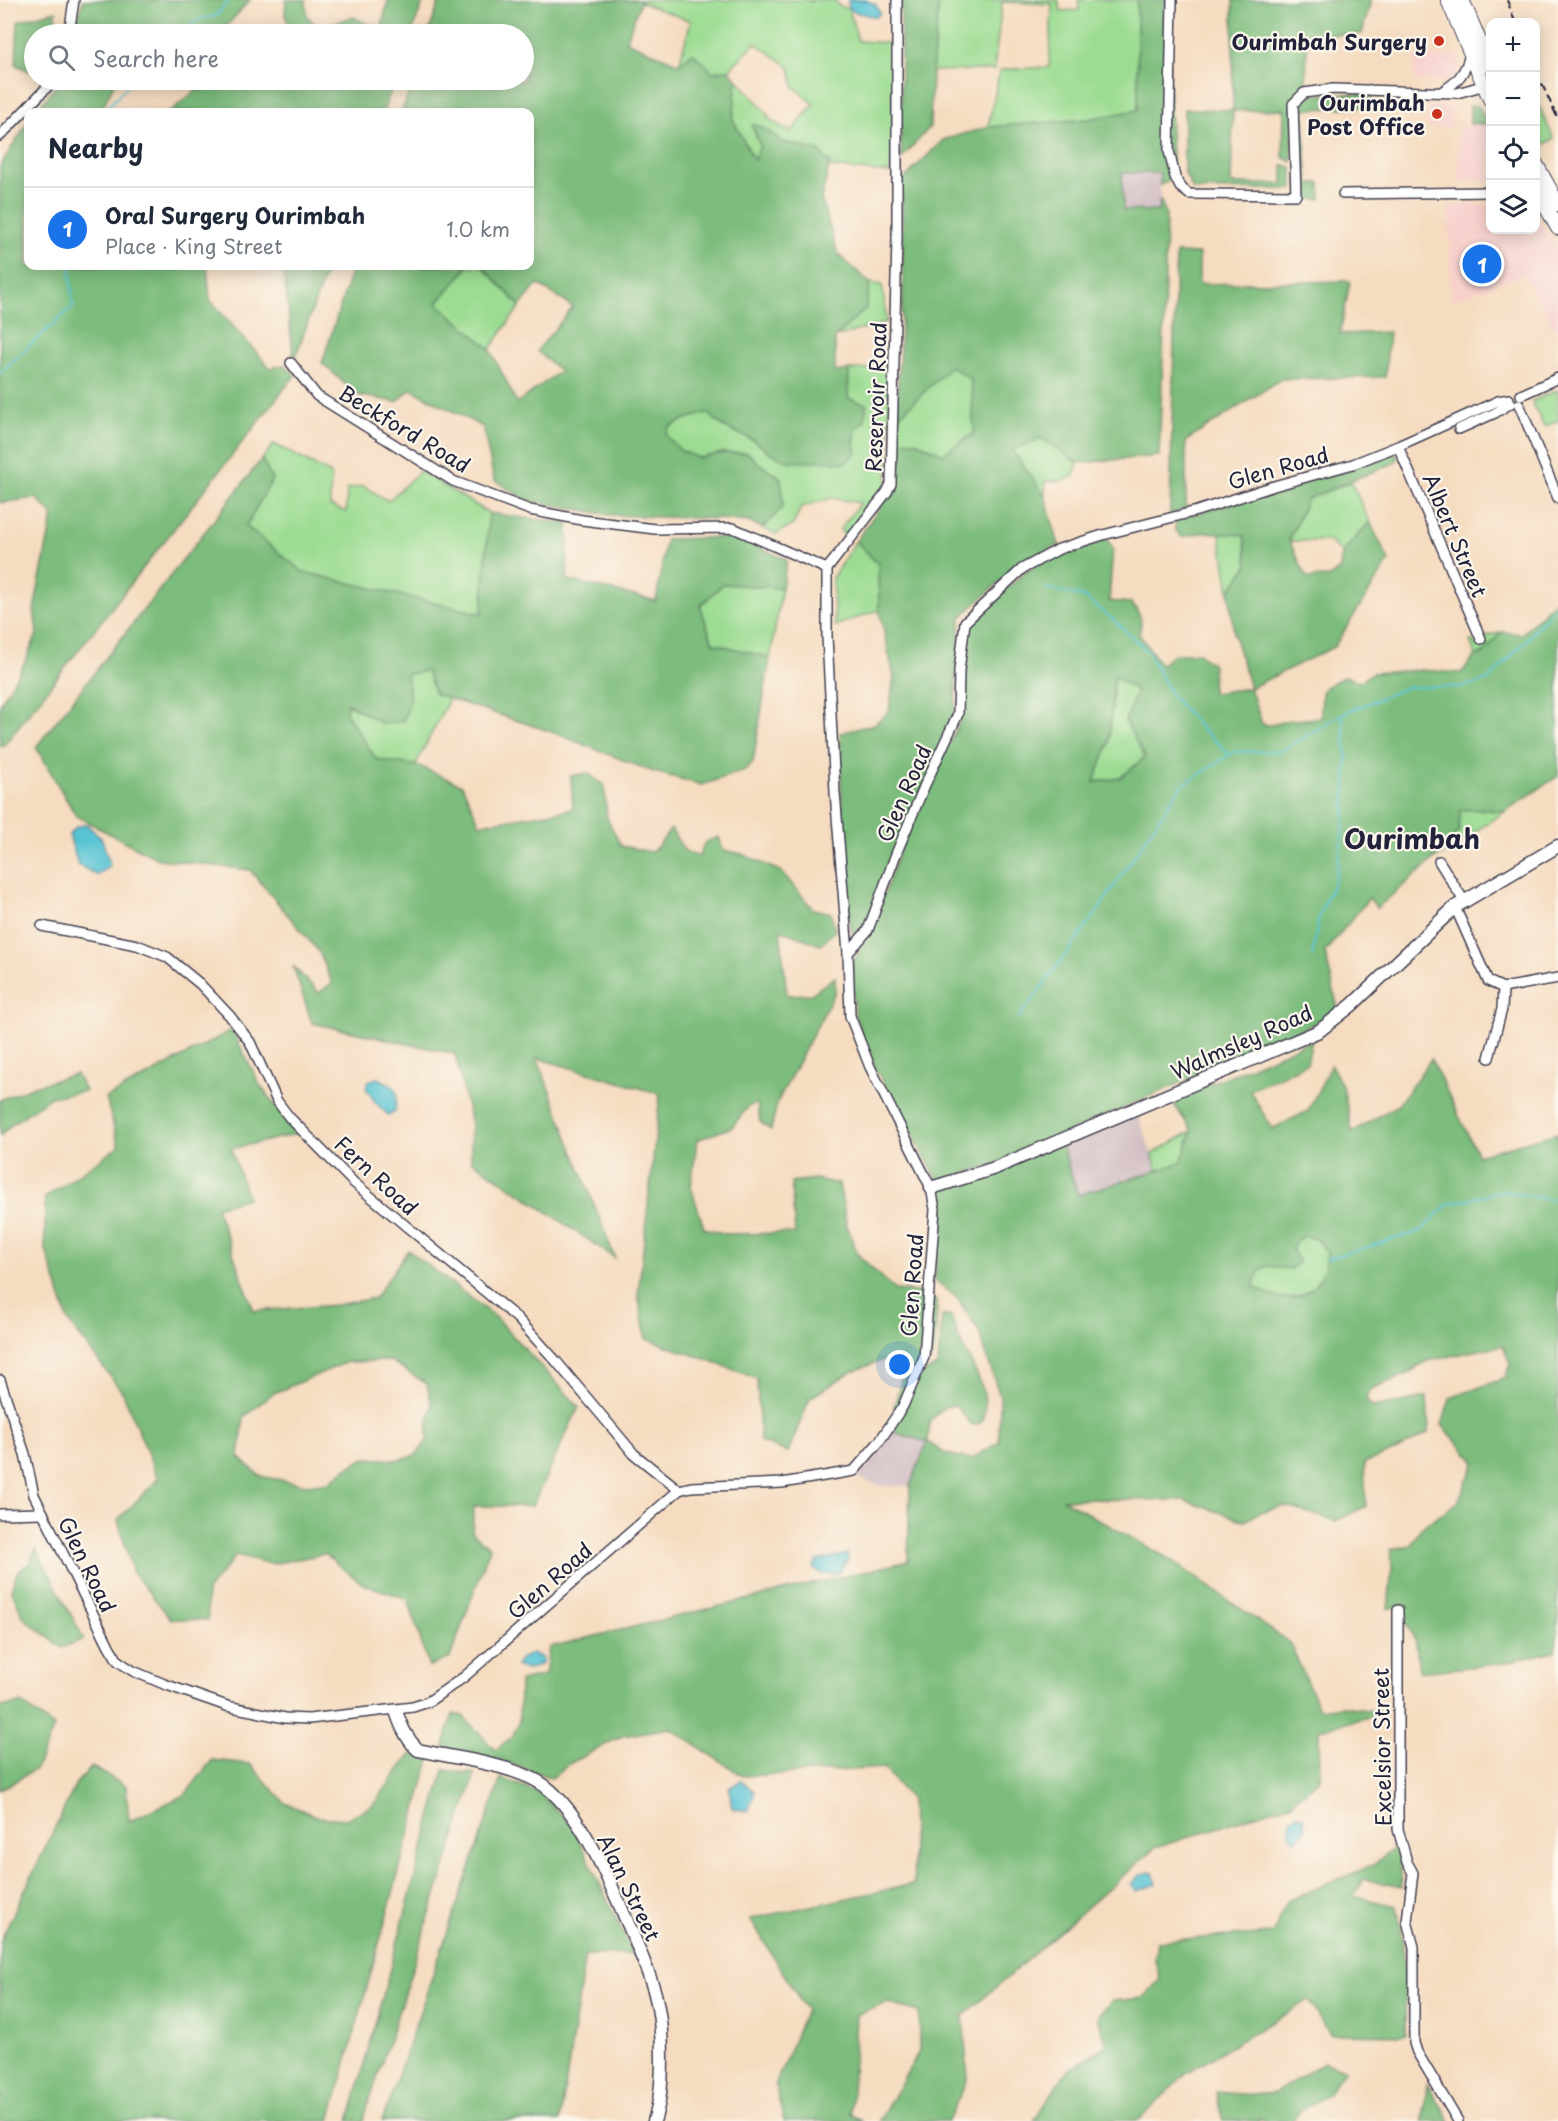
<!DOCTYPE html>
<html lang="en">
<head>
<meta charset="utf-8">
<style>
  :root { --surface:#fff; --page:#f2f2f3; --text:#1f2937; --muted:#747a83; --line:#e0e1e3; --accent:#1a73e8 }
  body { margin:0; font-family:"Playpen Sans",sans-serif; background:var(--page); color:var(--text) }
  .controls { position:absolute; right:18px; top:18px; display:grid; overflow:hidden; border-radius:12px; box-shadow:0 3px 15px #0003 }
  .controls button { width:54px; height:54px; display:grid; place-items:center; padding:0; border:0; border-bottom:2px solid var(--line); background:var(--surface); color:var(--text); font:30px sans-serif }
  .you { position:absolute; left:900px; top:1365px; width:21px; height:21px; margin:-15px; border:4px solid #fff; border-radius:50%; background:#1a73e8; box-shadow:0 0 0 9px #1a73e833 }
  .badge { display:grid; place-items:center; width:39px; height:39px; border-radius:50%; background:var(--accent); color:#fff; font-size:20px; font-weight:700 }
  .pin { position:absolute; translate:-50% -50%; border:3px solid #fff; box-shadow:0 2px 6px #0006 }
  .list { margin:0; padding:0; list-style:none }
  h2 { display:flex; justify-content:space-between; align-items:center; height:78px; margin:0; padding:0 24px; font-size:26px }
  h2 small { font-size:20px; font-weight:400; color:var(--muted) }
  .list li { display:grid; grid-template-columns:39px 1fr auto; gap:18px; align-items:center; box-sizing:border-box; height:84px; padding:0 24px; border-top:2px solid var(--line) }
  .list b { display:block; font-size:22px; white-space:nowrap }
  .list p { margin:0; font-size:20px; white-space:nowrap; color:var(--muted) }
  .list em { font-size:20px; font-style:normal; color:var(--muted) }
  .icon { flex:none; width:33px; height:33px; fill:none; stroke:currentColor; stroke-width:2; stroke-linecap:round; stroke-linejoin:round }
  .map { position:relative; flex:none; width:1558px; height:2121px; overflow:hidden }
  .search { position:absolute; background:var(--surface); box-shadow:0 3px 15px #0003; left:24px; top:24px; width:510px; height:66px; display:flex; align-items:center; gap:15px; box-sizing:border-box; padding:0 21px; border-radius:33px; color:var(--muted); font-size:22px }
  .panel { position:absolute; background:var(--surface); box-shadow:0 3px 15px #0003; left:24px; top:108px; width:510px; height:162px; border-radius:12px }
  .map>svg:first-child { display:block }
  .built { fill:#f7d0cc }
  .industrial { fill:#d2bec3 }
  .green { fill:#9bdc92; stroke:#5e7f66; stroke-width:1.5 }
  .forest { fill:#7cbc7c; stroke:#4f6f5c; stroke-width:1.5; fill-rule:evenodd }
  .water { fill:#59c4d4; stroke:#3e7388; stroke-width:1.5 }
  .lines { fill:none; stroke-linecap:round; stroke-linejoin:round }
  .stream { stroke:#59c4d4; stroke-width:2 }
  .street-casing { stroke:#423e4f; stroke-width:12 }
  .secondary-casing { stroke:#423e4f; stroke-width:15 }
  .primary-casing { stroke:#423e4f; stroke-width:16 }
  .street { stroke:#fff; stroke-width:9 }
  .secondary { stroke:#fff; stroke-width:12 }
  .primary { stroke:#fff; stroke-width:14 }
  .rail { stroke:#22223b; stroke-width:2; stroke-dasharray:9 4.5; stroke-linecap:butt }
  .poi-dot { fill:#c8321e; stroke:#fbf7ec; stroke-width:2 }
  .labels { text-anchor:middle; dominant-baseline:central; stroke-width:4.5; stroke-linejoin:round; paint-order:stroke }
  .poi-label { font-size:21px; font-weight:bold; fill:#22223b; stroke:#fbf7ec; text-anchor:end }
  .street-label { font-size:21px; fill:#22223b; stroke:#fbf7ec }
  .district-label { font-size:27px; font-weight:bold; fill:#22223b; stroke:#fbf7ec }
</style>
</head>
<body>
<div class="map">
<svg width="1558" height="2121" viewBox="0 0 1558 2121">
  <rect width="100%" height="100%" fill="#fbf7ec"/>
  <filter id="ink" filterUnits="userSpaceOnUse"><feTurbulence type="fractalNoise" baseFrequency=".0167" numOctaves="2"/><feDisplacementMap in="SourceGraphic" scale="12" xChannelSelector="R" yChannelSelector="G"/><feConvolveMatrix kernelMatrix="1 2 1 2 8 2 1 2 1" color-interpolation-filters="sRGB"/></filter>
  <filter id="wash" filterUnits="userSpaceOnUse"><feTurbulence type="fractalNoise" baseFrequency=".008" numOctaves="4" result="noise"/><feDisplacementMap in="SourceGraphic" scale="24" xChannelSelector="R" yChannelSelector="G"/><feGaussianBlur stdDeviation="1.35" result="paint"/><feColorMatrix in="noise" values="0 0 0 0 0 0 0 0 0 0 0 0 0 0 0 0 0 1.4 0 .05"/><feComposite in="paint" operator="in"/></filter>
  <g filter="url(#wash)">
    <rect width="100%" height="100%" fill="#f5dbbf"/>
    <g class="built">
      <polygon points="1457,55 1461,67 1460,70 1449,81 1414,81 1415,56"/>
      <polygon points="1428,106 1451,106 1452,127 1428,128"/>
      <polygon points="1470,124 1489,124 1490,128 1490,181 1459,181 1458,127 1470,127"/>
      <polygon points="1449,205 1490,205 1490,230 1536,230 1536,214 1558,250 1558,333 1523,275 1451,300"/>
    </g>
    <g class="industrial">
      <polygon points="1122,172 1160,173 1160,211 1123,211"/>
      <polygon points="1137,1112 1158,1172 1078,1195 1061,1143"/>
      <polygon points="890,1431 928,1442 910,1486 881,1486 855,1477 868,1465"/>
    </g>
    <g class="green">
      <polygon points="641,0 806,0 811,2 811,0 835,0 839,6 849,9 858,41 892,43 893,131 890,173 829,167 830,163 819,151 783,142 760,126 752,126 760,146 754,160 733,120 737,79 769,116 767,118 791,132 814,104 794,87 790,67 755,43 729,70 713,72 679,64 691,21 642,3"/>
      <polygon points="939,0 1058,0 1061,11 1079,10 1078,0 1137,0 1138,110 1089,119 988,127 1000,70 1049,67 1052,4 1002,2 994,70 932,71"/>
      <polygon points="1536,99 1554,139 1537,148 1536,143"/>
      <polygon points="469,266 482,266 520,306 490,349 436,303"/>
      <polygon points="870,283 882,285 887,322 835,337 866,308"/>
      <polygon points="951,366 971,380 974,433 943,454 915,441 900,462 893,489 896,419"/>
      <polygon points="888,367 890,413 887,486 845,536 840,529 860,503 832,498 801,507 793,525 776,534 762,528 783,507 781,478 758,463 748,453 723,453 699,458 681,451 666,436 669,427 686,419 707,413 724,427 751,439 771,453 845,463 857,453 854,441 856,430 865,420 866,404 848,398 849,370"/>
      <polygon points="1558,390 1558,421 1544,427 1532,401"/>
      <polygon points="1041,438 1078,463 1073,477 1061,481 1045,481 1045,496 1011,450"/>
      <polygon points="274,444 331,474 330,506 346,512 347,489 364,486 388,501 420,471 489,513 483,614 303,573 246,526 272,480 262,459"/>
      <polygon points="1351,482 1370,522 1342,553 1329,541 1289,541 1307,499"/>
      <polygon points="1220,533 1244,535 1248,565 1229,592"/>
      <polygon points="856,541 878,564 879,610 835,626 832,578"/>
      <polygon points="723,584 782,588 770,658 713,643 700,606"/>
      <polygon points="1501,632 1484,654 1476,656 1470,641 1484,642 1488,636"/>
      <polygon points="427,671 435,694 450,697 415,766 375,759 346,713 347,703 383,724 410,701 407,674"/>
      <polygon points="1114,676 1137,691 1125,721 1145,757 1120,778 1094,782 1109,743"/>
      <polygon points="1481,809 1504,812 1432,861 1439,850 1459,832 1460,810"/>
      <polygon points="1192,1131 1181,1163 1158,1172 1152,1154"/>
      <path d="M1306,1236L1318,1240L1328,1253C1324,1285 1302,1306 1269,1296C1264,1294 1258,1289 1253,1286L1259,1270L1267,1266L1291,1269L1292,1250L1297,1239Z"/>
    </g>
    <g class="forest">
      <polygon points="83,0 250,0 221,32 181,32 168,34 74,34"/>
      <polygon points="286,0 306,0 307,16 319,28 353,17 381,30 388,0 424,0 411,34 294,34 285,16"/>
      <polygon points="440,0 641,0 626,41 679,64 693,53 713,72 729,70 737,79 733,120 754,160 760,146 752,125 760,126 783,142 819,151 830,163 821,199 838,254 870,283 866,308 835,337 835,372 849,370 848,398 866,404 865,420 856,430 854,441 857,453 845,463 825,461 790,462 771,453 751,439 724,427 707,413 686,419 669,427 666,435 681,451 699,458 723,453 748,453 758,463 781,478 783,507 762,528 749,522 720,519 610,515 526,500 494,480 483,427 411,389 397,402 357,395 322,363 353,266 469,266 437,303 490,349 517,403 560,371 537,351 573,307 538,284 520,306 482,266 530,266 530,112 402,112 413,80 524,80 524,34 428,34"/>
      <polygon points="901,0 939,0 932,71 930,127 901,159"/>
      <polygon points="1137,0 1166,0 1172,160 1168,182 1160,185 1160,173 1122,173 1123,210 1159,211 1160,200 1166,213 1164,328 1159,456 1078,463 1041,438 1012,450 1045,496 1059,545 1019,564 961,617 956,669 955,713 864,930 861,935 855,935 851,930 848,915 842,813 840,733 875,724 889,711 894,677 879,610 878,564 856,541 893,489 900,462 895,440 915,441 943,454 974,433 971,380 951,366 896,419 903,293 902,181 943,140 988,127 1089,119 1138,110"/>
      <polygon points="1233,0 1371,0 1362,34 1307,35 1306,90 1294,97 1292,162 1283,157 1284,109 1233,111 1231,184 1283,184 1283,165 1292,167 1293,189 1193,190 1184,171 1184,109 1233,110"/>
      <polygon points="56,11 56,34 34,34 34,73 16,65 18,21"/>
      <polygon points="61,80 116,80 100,112 35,112"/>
      <polygon points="209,80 395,80 383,112 169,112"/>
      <polygon points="1330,94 1369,94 1374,107 1303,109 1308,183 1320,183 1321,199 1309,199 1301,180 1297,104 1306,96"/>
      <polygon points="1470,106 1478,106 1489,124 1470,124"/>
      <polygon points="28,122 28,266 207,266 210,300 270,368 285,365 295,375 4,745 0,747 0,704 24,664 37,634 34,609 53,515 36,498 0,503 0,166"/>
      <polygon points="1176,253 1199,254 1199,284 1350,281 1340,334 1389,332 1385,377 1281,379 1186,441 1186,509 1170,514"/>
      <polygon points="283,266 328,266 294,361"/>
      <path d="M1395,453L1398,458L1394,463L1307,499L1289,540L1307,578L1329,577L1340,569L1342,553L1370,522L1389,561L1334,647L1250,688L1262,724C1273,728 1280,721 1291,720C1302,719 1310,720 1321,717L1322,693L1325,687L1345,676L1360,682L1372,673L1421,670L1461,673L1476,656L1484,653L1501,632L1522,634L1558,598V776L1504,812L1481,809L1460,810L1459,832L1439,850L1432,861L1377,908L1369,898L1325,952L1338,1009L1314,1024L994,1165L938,1180L874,1066L855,1016L851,966L870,931L902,845L963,714V670L970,623L1025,572L1060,552L1105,537L1113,548L1109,601L1131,603C1141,614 1143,620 1139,634L1161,665L1172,655L1197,652L1213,664L1212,693L1250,688L1234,634L1229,592L1248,565L1244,535L1206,532L1182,537L1175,530L1176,520ZM1114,676L1137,691L1125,721L1145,757L1120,778L1094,782L1109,743Z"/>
      <polygon points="262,459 272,480 246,526 303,572 482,614 489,513 568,524 567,580 656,601 666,539 736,537 787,560 782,588 723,584 700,606 713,643 770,658 753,762 745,770 702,785 651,771 552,732 435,694 427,671 407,674 410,701 403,721 383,724 347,703 346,713 376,759 419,766 462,785 480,824 573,809 571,776 587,773 604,785 607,818 621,846 651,852 657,847 671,829 685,852 699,856 705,842 719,837 723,850 742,854 782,872 813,909 831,913 835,930 821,945 780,930 787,995 811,994 835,977 835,992 777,1103 771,1130 760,1122 757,1103 748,1107 732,1127 697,1140 691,1187 704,1228 726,1234 795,1233 791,1182 816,1179 839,1184 847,1226 858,1255 895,1290 926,1293 921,1356 900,1406 894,1407 906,1363 891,1357 851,1372 810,1398 788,1452 760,1442 757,1379 714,1362 646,1339 638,1295 660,1094 537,1058 615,1258 471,1160 471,1124 455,1054 312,1023 293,966 319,993 332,983 319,952 250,870 158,859 76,816 36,747"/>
      <path d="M232,1030L260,1085L296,1134L231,1149L248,1198L216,1207L254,1311L336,1305L375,1298L408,1250L493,1315L579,1407L532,1506H474L472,1532L490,1548L450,1658L429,1667L408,1599L363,1584L325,1554L271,1564L236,1555L207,1591L208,1620L171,1619L133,1573L118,1520L158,1479L123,1393L68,1321L45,1246V1198L119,1146L106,1098ZM391,1361L427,1384L432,1406L428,1421V1440L416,1455L398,1460L365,1458L345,1469L329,1482L307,1485L260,1476L239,1457L244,1417L272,1394L347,1362Z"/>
      <path d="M1312,1040L1307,1064L1250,1090L1272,1129L1308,1111L1331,1065L1343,1087L1352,1132L1398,1105L1431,1059L1478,1155L1558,1133V1632L1555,1651L1498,1664L1419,1672L1416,1643L1404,1619L1401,1606L1388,1609L1392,1568L1391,1549L1411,1545L1421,1528L1458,1502L1475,1462L1442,1425L1450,1398L1505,1378L1510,1365L1503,1345L1427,1361L1405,1375L1371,1389L1366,1399L1372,1407L1427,1397L1429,1432L1399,1449L1364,1463L1366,1506L1336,1521L1284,1506L1260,1512L1245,1521L1183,1500L1062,1499L1169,1559L1290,1643L1319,1709L1344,1706L1384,1713L1319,1730L1320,1779L1290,1804L1155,1848L963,2016L968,2078L948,2121H879L919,2052V2012L887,2003L856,2015L851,2114L862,2121H784L775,2085L806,2010L750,1919L914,1884L911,1800L884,1768L743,1776L670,1728L622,1736L567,1765L552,1778L504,1761L443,1749L453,1714L463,1716L495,1750L512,1737L519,1722L520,1681L545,1675L549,1647L908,1561L910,1486L927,1442L890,1431L918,1376L938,1365L942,1316H951C955,1327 958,1338 963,1348C975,1369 994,1400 980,1424L972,1425L955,1405L945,1407L930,1421L928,1442L946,1454L972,1459L999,1442L1000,1397L979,1331L958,1299L935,1280L939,1211L935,1189L1061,1143L1078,1195L1181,1163L1192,1131L1170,1098L1239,1072ZM1306,1236L1318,1240L1327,1253C1323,1297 1289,1310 1253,1286L1260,1270L1267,1266L1291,1269L1299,1262L1292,1249L1297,1239Z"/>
      <polygon points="76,1074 85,1091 51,1097 12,1124 0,1136 0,1100 34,1086"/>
      <path d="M932,1297L937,1302C936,1325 939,1356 921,1372Z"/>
      <polygon points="36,1549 84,1639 62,1648 24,1618 11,1589 18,1571 29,1564"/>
      <polygon points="21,1703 54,1727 36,1769 0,1790 0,1707"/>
      <polygon points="411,1754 430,1759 330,2121 0,2121 0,1942 77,1782 92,1767 126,1786 129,1821 185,1795 212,1760 250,1764 285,1803 318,1817 346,1819 373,1805"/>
      <polygon points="444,1770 475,1774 363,2121 349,2121"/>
      <polygon points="501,1778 540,1793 573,1827 633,1954 585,1955 560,2121 382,2121"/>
      <path d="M1396,1847L1400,1857L1402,1887L1364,1879L1353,1896L1397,1906C1406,1952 1406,1988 1405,2035L1330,2034L1309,2000L1186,2073L1139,2120L1034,2121L1066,2072L1107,2045L1098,2017L1112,2001L1142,1998L1160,1980L1155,1960L1157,1941L1273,1933L1286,1901L1373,1865Z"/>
      <polygon points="1324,2062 1345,2069 1327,2095 1298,2112 1293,2121 1265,2121 1260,2118 1258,2121 1223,2121 1216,2092 1252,2095 1275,2093"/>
      <polygon points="1427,2083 1450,2121 1423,2121"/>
    </g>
    <g class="water">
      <polygon points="848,0 866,0 876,5 880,13 876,17 855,12 849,9"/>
      <polygon points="86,824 102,839 110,865 97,875 78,865 69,835 76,827"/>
      <path d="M377,1078C398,1085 399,1091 395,1111L388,1115L376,1103L366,1088L368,1081Z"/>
      <polygon points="847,1554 848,1559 838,1574 821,1574 813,1568 817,1561"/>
      <path d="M532,1653L542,1658V1663C532,1669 526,1671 516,1666L520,1659Z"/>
      <polygon points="741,1781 755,1792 748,1811 732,1808 729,1788"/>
      <polygon points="1298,1815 1304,1817 1305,1832 1295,1840 1290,1834 1291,1820"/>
      <polygon points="1149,1872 1153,1873 1157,1884 1136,1891 1131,1884 1139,1876"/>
    </g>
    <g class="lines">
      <g class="stream">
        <polyline points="178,34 199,19 216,16 229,0"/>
        <polyline points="103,112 133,80"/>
        <polyline points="0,373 73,306 70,266"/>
        <polyline points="1046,588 1084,597 1114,620 1148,652 1172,697 1198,725 1229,754"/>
        <polyline points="1312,957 1319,916 1335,879 1344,826 1347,759 1342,714"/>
        <polyline points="1019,1018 1097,912 1181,786 1234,752 1281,751 1342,714 1408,687 1462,687 1488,680 1524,643 1555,607 1558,607"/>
        <polyline points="1327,1259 1421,1231 1448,1204 1502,1191 1558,1201"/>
      </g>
    </g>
  </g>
  <g filter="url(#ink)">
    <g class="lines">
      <defs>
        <g id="street">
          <polyline points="1172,0 1169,151 1175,177 1180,187 1189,194 1296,195 1293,104 1304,93 1333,89 1457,93 1489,84"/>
          <polyline points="69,34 74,0"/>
          <path d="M1441,92C1457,83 1466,72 1470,54"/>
          <polyline points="0,136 54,80"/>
          <polyline points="1343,194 1490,192"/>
          <polyline points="291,363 317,396 453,481 530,510 582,520 655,529 733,528 827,569"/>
          <polyline points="1521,395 1558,378"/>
          <polyline points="1519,404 1558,498"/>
          <polyline points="1459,429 1495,413 1511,403"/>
          <polyline points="1398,446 1481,639"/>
          <polyline points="1439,861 1464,901"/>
          <polyline points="1455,907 1488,981 1503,988 1558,978"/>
          <polyline points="42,926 137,945 167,957 200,984 230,1016 250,1042 277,1101 289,1117 353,1182 517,1318 556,1361 634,1454 679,1490"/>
          <polyline points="848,953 835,792 827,637 827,569 887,492 891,484 897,238 897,0"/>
          <polyline points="1489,1058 1502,1009 1503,988"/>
          <polyline points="0,1380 25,1454 34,1495 109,1646 118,1661 133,1671 164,1684 227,1706 285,1718 309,1719 413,1707 428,1702 464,1677 679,1490 691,1487 782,1483 854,1471 879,1442 903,1406 924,1357 935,1209 931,1188 870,1067 850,1016 848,953 868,930 896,854 924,787 958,714 959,671 965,622 1022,569 1059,549 1103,535 1197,511 1274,486 1353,464 1398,446 1498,401 1509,399"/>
          <polyline points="0,1514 43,1513"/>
          <polyline points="1398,1610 1398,1829 1407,1862 1413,1873 1407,1921 1414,1947 1414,2043 1417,2052 1458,2121"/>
        </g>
        <g id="secondary">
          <polyline points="931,1188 995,1168 1319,1031 1352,1005 1455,907 1558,846"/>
          <path d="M396,1711C401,1726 406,1738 418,1750C454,1758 517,1765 545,1786C583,1815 610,1883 629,1926C638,1948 649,1971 655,1994C664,2028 665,2088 654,2121"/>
        </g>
        <g id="primary">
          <polyline points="1448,0 1490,99"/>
          <polyline points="1462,0 1490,66"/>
          <polyline points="1536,164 1558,204"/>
          <polyline points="1536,189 1558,228"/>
        </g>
      </defs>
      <use href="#street" class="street-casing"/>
      <use href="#secondary" class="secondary-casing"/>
      <use href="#primary" class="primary-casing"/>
      <use href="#street" class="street"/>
      <use href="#secondary" class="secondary"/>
      <use href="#primary" class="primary"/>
      <g class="rail">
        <polyline points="1507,0 1515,22"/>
        <polyline points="1536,71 1558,119"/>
      </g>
    </g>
  </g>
  <g class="poi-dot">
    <circle cx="1439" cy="41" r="6"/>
    <circle cx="1437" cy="114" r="6"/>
  </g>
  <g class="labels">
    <g class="poi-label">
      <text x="1427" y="41">Ourimbah Surgery</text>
      <text x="1425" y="102">Ourimbah<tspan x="1425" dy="24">Post Office</tspan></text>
    </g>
    <g class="street-label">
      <text transform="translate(875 397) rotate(-88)">Reservoir Road</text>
      <text transform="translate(405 428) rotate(31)">Beckford Road</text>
      <text transform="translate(1278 467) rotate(-16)">Glen Road</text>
      <text transform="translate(1456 535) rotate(67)">Albert Street</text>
      <text transform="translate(903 793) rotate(-66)">Glen Road</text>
      <text transform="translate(1241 1041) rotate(-24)">Walmsley Road</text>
      <text transform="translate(377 1175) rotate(43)">Fern Road</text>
      <text transform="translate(911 1285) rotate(-86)">Glen Road</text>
      <text transform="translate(88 1564) rotate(64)">Glen Road</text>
      <text transform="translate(549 1580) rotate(-41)">Glen Road</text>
      <text transform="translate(1381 1747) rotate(-91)">Excelsior Street</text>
      <text transform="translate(630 1887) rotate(64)">Alan Street</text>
    </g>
    <g class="district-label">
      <text x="1412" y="837">Ourimbah</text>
    </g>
  </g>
</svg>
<div class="controls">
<button>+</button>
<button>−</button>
<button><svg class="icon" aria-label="locate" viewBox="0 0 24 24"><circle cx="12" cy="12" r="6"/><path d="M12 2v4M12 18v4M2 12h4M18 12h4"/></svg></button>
<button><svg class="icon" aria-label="layers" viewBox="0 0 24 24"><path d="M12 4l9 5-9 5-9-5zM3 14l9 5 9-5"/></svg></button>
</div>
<div class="you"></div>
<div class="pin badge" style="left:1482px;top:264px">1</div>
<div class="search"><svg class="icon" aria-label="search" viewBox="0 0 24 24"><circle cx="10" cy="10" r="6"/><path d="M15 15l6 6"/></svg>Search here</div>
<section class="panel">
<h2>Nearby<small></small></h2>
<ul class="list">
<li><span class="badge">1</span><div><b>Oral Surgery Ourimbah</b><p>Place · King Street</p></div><em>1.0 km</em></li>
</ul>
</section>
</div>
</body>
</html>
